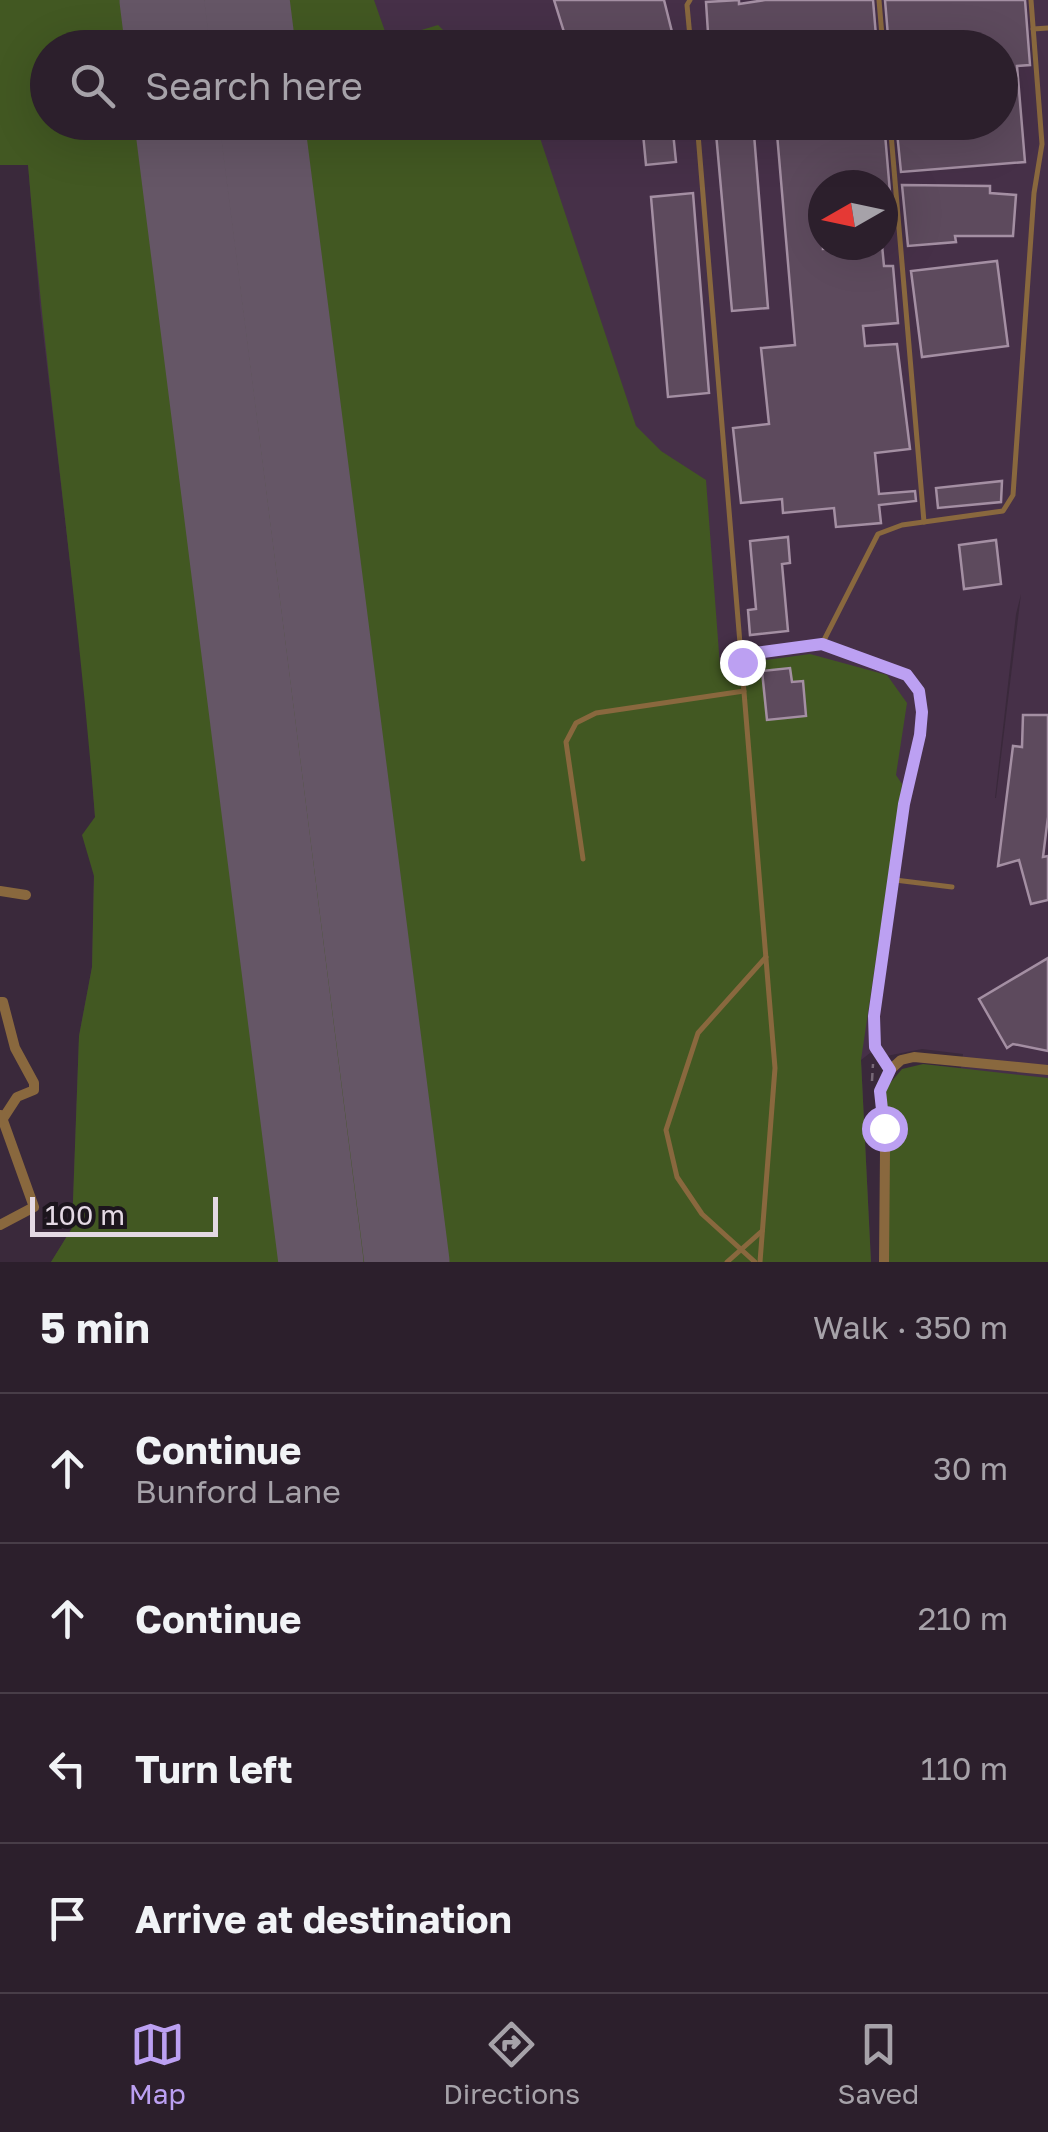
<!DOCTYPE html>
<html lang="en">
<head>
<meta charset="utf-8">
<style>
  :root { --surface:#2c1f2c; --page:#382c38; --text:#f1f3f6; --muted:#a6a2a9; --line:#483d48; --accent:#bca0f2 }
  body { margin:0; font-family:"Golos Text",sans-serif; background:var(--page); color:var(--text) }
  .compass { position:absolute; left:808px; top:170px; width:90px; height:90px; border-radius:50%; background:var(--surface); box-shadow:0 10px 40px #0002; rotate:261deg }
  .scale { position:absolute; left:30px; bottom:25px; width:188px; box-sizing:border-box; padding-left:10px; border:5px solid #e4d9e4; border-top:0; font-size:28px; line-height:35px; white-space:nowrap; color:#e4d9e4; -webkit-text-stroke:8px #1c151d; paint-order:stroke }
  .stop { position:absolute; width:30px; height:30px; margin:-22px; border:8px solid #bca0f2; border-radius:50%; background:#fff }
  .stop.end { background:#bca0f2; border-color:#fff; box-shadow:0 2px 10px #0008 }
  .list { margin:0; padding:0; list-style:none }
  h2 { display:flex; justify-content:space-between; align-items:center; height:130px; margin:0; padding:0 40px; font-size:42px }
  h2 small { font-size:32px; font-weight:400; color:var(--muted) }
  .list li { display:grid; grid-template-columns:65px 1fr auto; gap:30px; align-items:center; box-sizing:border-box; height:150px; padding:0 40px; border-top:2px solid var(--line) }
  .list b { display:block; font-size:38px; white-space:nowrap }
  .list p { margin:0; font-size:32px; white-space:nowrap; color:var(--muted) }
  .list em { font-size:32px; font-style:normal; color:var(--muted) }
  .icon { flex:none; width:55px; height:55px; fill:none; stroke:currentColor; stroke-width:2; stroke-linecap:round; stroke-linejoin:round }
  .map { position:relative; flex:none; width:1048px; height:1262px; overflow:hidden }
  .search { position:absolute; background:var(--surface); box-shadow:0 10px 40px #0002; left:30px; right:30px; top:30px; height:110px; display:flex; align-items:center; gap:25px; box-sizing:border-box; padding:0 35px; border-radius:55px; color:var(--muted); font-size:38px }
  .sheet { height:730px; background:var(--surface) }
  nav { display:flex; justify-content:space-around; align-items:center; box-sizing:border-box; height:140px; border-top:2px solid var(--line); background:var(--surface); font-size:28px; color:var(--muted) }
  nav a { display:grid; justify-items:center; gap:5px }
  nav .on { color:var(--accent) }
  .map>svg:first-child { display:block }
  .built { fill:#463048; fill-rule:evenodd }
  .green { fill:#425822 }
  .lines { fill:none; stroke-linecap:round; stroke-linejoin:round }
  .runway { stroke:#655666; stroke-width:85 }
  .building { fill:#5d4a5d; stroke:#a48fa3; stroke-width:2.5 }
  .path { stroke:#776877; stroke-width:2.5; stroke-dasharray:8 5; stroke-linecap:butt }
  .service { stroke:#89683e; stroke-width:5 }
  .minor { stroke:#89683e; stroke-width:10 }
  .route { stroke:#bca0f2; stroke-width:12 }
</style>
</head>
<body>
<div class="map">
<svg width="1048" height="1262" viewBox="0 0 1048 1262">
  <rect width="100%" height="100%" fill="#3a293b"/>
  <path class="built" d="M24,0H1048V1262L930,1065L961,1068L963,1054L922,1049L881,1057L870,1053L861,1060L871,1262H51L72,1228L79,1036L92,967L95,817L86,697L40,307L28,164ZM48,48H1000V122H48ZM823,185H883V245H823ZM1021,594L996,798H995L1016,614Z"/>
  <g class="green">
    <path d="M0,0H374L388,40L438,25L460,47L48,48V122L535,123L636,426L661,451L706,480L720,666L810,654L887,675L907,703L896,775L902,784L861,1060L871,1262H51L72,1228L79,1036L92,967L94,876L82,835L95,817C78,599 46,383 28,165H0Z"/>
    <polygon points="923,1064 1048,1078 1048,1262 889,1262 886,1088 902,1069"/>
  </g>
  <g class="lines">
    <g class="runway">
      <polyline points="162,0 168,48"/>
      <polyline points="247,0 253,48"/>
      <polyline points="177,122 321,1262"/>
      <polyline points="262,122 407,1262"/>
    </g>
  </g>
  <g class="building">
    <polygon points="554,0 664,0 676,48 628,48 627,35 588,48 569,48"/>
    <polygon points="739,0 739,4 765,0 873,0 877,48 709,48 706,2"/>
    <polygon points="885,0 1025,0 1030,65 1017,66 1025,162 901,172 896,122 1000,122 1000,48 889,48"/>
    <polygon points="672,122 676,162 646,165 642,123"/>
    <polygon points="715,122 753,122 768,308 732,311"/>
    <polygon points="776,122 884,122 893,228 883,229 883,185 823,185 823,249 882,245 884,266 893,266 898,323 863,326 865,346 897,344 910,449 875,453 879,494 915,491 916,501 879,505 881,523 836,527 834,508 783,513 782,499 741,503 733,428 769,424 761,348 795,345"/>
    <polygon points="902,185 990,186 990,193 1016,195 1013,236 955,236 956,242 908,246"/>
    <polygon points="693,193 709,393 668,397 651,197"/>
    <polygon points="997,261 1008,346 922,357 911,271"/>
    <polygon points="1002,481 1001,502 938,508 936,488"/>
    <polygon points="788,537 790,563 782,564 788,631 750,635 748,610 756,609 750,541"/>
    <polygon points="996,540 1001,584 964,589 959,545"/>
    <polygon points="790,668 792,682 803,681 806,716 767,720 762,671"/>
    <polygon points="1023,715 1048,715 1048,817 1043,857 1048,856 1048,900 1031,904 1019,860 998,866 1013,746 1022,747"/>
    <polygon points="1048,958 1048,1051 1013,1044 1007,1048 979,999"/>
  </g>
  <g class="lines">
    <polyline class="path" points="872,1081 873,1064"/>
    <g class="service">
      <polyline points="690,0 687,5 691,48"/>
      <polyline points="879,0 883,48"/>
      <polyline points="1033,29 1048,28"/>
      <polyline points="697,122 775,1068 760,1262"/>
      <polyline points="890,122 924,522"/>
      <polyline points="822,644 878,534 902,525 1003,511 1013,495 1034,193 1042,144 1031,0"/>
      <polyline points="741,655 822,644 907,675 919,691 922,712 920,735 904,804 874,1016 875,1047 888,1068"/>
      <polyline points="583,859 566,742 576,723 596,713 744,691"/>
      <polyline points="895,880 952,887"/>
      <polyline points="727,1262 762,1231"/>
      <polyline points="755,1262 702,1214 677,1177 666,1130 698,1033 766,957"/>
    </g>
    <g class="minor">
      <polyline points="0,891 26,895"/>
      <polyline points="0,1002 3,1002 15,1048 34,1083 34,1090 17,1097 4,1117"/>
      <polyline points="0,1225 34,1207 1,1115"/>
      <polyline points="884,1262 885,1151 880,1091 890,1070 901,1060 914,1057 1048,1070"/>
    </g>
  </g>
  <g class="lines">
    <polyline class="route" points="742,662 741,655 822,644 907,675 919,691 922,712 920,735 904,804 874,1016 875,1047 890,1070 880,1091 884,1128"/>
  </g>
</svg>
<svg class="compass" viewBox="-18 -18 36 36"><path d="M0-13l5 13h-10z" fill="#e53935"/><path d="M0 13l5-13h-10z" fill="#a6a2a9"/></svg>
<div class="scale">100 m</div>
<div class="stop" style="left:884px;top:1128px"></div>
<div class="stop end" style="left:742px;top:662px"></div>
<div class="search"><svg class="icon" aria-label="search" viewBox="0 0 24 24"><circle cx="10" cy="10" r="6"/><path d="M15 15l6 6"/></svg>Search here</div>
</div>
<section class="sheet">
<h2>5 min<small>Walk · 350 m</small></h2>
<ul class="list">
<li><svg class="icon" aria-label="ahead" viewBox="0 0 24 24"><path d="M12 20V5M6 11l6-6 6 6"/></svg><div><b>Continue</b><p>Bunford Lane</p></div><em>30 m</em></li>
<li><svg class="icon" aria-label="ahead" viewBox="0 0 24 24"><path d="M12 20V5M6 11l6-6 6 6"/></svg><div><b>Continue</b></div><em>210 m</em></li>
<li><svg class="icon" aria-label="left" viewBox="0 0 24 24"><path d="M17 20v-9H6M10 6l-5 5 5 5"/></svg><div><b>Turn left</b></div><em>110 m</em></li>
<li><svg class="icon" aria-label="arrive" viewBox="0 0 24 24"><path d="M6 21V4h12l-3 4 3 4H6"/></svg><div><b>Arrive at destination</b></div></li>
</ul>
</section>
<nav>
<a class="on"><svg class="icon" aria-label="map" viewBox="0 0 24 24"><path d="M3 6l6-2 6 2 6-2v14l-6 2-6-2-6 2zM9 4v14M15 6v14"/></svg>Map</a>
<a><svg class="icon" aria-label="directions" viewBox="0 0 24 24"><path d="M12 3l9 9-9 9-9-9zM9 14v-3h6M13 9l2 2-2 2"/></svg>Directions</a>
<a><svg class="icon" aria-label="saved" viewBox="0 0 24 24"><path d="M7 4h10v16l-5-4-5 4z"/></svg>Saved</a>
</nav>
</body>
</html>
